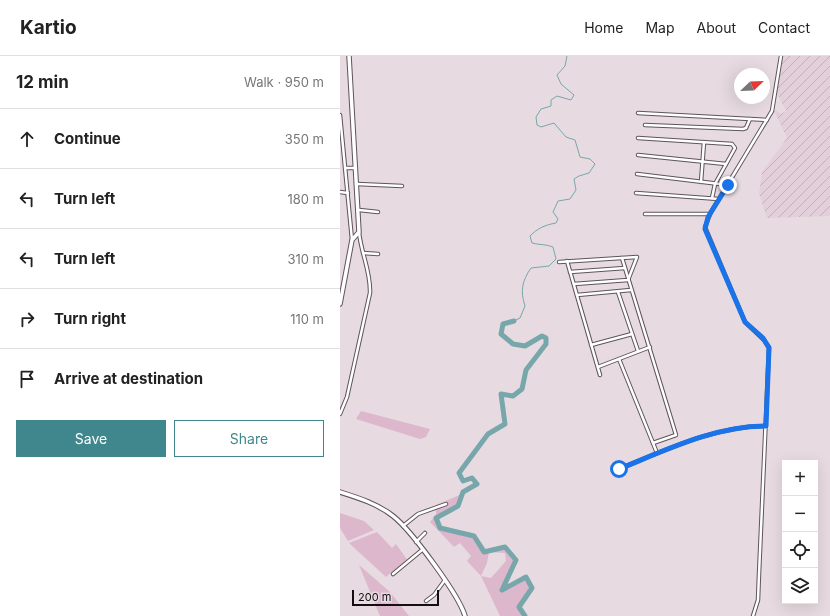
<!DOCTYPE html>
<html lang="en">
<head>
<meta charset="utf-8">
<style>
  :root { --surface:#fff; --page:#f2f2f2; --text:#222; --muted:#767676; --line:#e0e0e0; --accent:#3f878c }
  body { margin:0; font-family:Inter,sans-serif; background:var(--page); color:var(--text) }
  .controls { position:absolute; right:12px; bottom:12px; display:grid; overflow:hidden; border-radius:0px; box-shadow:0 4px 16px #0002 }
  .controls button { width:36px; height:36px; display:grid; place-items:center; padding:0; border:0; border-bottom:1px solid var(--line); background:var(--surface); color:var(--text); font:20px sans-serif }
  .compass { position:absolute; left:394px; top:12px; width:36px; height:36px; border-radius:50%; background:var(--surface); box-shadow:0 4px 16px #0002; rotate:67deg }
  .scale { position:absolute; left:12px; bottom:10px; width:87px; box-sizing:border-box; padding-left:4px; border:2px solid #130f11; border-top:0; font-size:11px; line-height:14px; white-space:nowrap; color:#130f11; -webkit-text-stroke:3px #e7dbe1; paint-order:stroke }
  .stop { position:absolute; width:12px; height:12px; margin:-9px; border:3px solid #1a73e8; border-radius:50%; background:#fff }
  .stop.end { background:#1a73e8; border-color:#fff; box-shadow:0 1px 4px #0008 }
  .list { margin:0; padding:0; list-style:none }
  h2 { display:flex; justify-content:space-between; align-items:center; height:52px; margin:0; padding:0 16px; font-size:17px }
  h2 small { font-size:13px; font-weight:400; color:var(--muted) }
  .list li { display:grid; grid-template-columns:26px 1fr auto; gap:12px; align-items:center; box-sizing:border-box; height:60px; padding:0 16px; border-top:1px solid var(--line) }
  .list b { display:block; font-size:15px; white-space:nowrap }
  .list em { font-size:13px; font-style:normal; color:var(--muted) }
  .actions { display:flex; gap:8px; padding:12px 16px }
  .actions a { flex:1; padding:9px 0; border:1px solid var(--accent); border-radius:0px; text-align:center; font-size:14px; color:var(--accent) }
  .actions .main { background:var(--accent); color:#fff }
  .icon { flex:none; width:22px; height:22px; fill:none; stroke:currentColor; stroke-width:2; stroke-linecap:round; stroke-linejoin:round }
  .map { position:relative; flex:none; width:490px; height:560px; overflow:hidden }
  header { display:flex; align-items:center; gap:24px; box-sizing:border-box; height:56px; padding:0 20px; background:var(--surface); border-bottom:1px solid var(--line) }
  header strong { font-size:19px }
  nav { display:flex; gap:22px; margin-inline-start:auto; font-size:14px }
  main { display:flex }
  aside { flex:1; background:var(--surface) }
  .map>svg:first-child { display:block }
  .industrial { fill:url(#industrial-furrows) }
  .green { fill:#ddb7cb }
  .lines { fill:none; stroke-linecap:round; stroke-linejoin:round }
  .stream { stroke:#77a7aa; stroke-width:1 }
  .river { stroke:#77a7aa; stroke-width:5 }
  .minor-casing { stroke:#5e5459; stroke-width:4.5 }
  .tertiary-casing { stroke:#5e5459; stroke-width:5.5 }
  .minor { stroke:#fff; stroke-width:2.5 }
  .tertiary { stroke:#fff; stroke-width:3.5 }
  .route { stroke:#1a73e8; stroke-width:5 }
</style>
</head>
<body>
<header>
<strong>Kartio</strong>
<nav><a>Home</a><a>Map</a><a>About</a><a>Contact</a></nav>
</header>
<main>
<aside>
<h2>12 min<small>Walk · 950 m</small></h2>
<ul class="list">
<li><svg class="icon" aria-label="ahead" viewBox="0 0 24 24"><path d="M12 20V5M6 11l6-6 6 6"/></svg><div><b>Continue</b></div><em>350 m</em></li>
<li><svg class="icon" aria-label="left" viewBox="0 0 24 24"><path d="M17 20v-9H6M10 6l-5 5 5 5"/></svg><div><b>Turn left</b></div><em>180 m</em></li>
<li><svg class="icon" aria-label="left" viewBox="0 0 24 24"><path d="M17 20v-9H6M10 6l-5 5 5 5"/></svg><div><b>Turn left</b></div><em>310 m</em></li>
<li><svg class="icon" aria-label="right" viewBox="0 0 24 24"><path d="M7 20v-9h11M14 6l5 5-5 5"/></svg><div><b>Turn right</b></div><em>110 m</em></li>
<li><svg class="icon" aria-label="arrive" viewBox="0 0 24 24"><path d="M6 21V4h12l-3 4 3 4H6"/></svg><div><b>Arrive at destination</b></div></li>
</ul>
<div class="actions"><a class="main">Save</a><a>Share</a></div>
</aside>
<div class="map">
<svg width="490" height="560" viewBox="0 0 490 560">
  <defs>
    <pattern id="industrial-furrows" width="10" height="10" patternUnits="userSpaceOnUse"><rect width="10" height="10" fill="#e3cfd9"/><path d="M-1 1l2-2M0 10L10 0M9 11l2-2" fill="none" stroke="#c2b1b9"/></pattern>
  </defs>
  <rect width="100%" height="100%" fill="#e7dbe1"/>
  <polygon class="industrial" points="442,0 490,0 490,160 427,162 419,138 422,116 447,82 434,55 438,55 441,58 446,55 437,37"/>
  <g class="green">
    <polygon points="21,355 90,373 86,381 80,383 16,363"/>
    <path d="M124,437C119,453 115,456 99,462L102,470L136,479L146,493L166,489L178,505L166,530L186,519L194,533L181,551L187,560H160L141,520L151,522L166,505L165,497L149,496L147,507L141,520L127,505L131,500L120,487L114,491L90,466L96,459V449Z"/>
    <polygon points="0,457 24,465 34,474 8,485 0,472"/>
    <path d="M37,476L52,492L56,488L68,505C62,512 53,514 46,521L9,487Z"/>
    <polygon points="19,509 50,536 69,560 40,560"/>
  </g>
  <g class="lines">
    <path class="stream" d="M174,265L180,262L185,250C180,235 182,225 191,212L209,210L216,203L213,191C206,188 199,189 192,187L190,180C198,172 205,169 216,167L218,163L213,156L218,145L230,143L236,134L234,123L239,120L249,117L255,108L250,103L240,101L235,84L226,81L214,67L201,71L197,69L196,61L201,53L211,50V44L217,40L231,44L234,39L221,28L217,19L225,10L227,0"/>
    <polyline class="river" points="174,265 163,268 161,278 173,288 185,290 202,280 206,282 206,288 186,314 182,333 173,340 161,338 165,368 148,378 119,417 123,425 132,422 137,428 123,436 118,450 96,462 100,472 134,480 144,496 165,491 176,504 162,534 186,521 192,532 179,551 185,560"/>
    <defs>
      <g id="minor">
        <polyline points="298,57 427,64"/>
        <polyline points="0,59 12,184"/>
        <polyline points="305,69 403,73 406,72 410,63"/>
        <polyline points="298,82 392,88 395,92 375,128 372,142"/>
        <polyline points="298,99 386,108"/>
        <polyline points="5,112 16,112"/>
        <polyline points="297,118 388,129"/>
        <polyline points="361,126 364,86"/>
        <polyline points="17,128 62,130"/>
        <polyline points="0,136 8,137"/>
        <polyline points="296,137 379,143"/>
        <polyline points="19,154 38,156"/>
        <polyline points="305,158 370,158"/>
        <polyline points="23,197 38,198"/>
        <polyline points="282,202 336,379 313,387"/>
        <polyline points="227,205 260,319"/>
        <polyline points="219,206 297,201 288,224 234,228"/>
        <polyline points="230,216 285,212"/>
        <polyline points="278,236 298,295"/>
        <polyline points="237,239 291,234"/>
        <polyline points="251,289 292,278"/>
        <polyline points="279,303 317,397"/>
        <polyline points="258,311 310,291"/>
        <path d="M0,358L7,341L30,237C31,216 21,197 19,176"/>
        <path d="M279,413C326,394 375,370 426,370"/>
        <polyline points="63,470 78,458 106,448"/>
        <polyline points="76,486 85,477"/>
        <polyline points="53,518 82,494"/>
        <polyline points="86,545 94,539 105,524"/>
        <polyline points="413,560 418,544 419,518 429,291 424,284 405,266 365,171 371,156 432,55 441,0"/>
      </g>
      <g id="tertiary">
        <polyline points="0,248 12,184 19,176 9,0"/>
        <path d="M0,436C19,442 38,448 53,460C71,474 119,539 125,560"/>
      </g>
    </defs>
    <use href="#minor" class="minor-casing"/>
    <use href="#tertiary" class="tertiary-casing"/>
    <use href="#minor" class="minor"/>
    <use href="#tertiary" class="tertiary"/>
  </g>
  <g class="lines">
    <path class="route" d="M279,413C326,394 375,370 426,370L429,292L423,282L405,266L365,173L368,161L388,129"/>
  </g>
</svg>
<div class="controls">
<button>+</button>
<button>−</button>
<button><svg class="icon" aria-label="locate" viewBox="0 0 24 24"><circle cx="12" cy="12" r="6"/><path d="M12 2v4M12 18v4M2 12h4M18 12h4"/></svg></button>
<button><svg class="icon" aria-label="layers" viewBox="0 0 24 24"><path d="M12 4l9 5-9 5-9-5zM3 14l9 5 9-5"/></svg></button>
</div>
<svg class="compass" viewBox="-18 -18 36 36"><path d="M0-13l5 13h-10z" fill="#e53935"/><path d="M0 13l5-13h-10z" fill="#767676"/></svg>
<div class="scale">200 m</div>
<div class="stop" style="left:279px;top:413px"></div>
<div class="stop end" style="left:388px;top:129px"></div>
</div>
</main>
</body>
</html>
